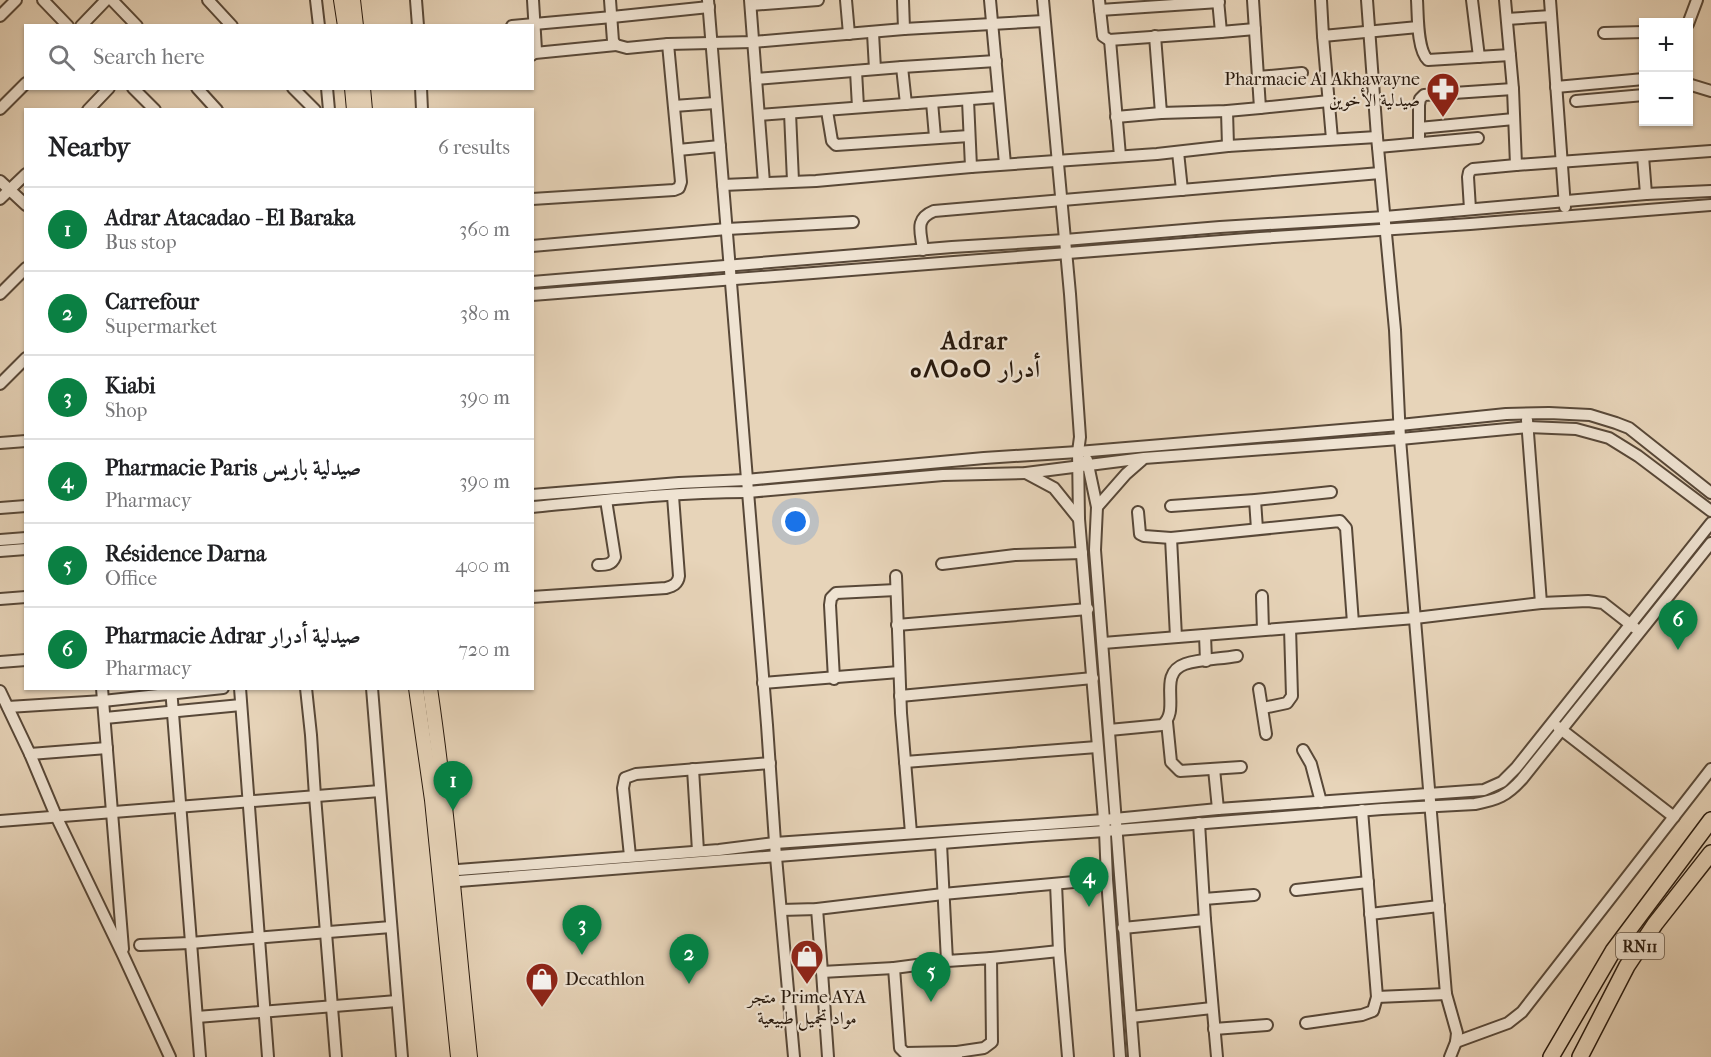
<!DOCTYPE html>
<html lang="en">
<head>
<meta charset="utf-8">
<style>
  :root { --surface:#fff; --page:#f6f6f6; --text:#202124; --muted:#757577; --line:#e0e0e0; --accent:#0b8043 }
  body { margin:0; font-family:"IM FELL French Canon",Amiri,"Noto Sans Tifinagh",serif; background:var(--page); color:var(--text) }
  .controls { position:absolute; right:18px; top:18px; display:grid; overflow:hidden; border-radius:0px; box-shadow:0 2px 4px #0004 }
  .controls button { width:54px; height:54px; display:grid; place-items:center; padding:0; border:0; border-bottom:2px solid var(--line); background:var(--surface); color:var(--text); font:30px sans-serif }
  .you { position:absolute; left:796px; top:522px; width:21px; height:21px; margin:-15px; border:4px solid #fff; border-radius:50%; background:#1a73e8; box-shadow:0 0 0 9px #1a73e833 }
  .badge { display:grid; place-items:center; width:39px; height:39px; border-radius:50%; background:var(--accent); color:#fff; font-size:20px; font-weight:700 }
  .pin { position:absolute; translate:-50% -50px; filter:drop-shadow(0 2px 3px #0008) }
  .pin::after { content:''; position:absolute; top:32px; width:21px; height:18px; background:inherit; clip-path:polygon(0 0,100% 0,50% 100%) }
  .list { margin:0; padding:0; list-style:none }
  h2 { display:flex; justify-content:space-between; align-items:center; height:78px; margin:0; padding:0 24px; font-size:26px }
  h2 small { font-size:20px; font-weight:400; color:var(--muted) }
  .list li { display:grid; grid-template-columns:39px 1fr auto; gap:18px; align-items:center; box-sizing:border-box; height:84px; padding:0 24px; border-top:2px solid var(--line) }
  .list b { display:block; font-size:22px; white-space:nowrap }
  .list p { margin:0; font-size:20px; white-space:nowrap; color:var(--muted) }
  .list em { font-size:20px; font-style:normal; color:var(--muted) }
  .icon { flex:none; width:33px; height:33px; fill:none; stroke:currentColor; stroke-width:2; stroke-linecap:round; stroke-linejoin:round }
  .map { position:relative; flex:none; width:1711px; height:1057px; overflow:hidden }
  .search { position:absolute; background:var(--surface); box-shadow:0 2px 4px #0004; left:24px; top:24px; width:510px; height:66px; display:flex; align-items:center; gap:15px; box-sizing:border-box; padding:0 21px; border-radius:0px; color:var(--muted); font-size:22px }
  .panel { position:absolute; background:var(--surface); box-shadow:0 2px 4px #0004; left:24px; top:108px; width:510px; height:582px; border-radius:0px }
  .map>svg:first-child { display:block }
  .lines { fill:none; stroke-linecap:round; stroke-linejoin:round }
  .minor-casing { stroke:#584838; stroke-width:14 }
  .major-casing { stroke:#28190d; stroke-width:16 }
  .highway-casing { stroke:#28190d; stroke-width:18 }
  .minor { stroke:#efe3d2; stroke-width:10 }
  .major { stroke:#e7d4b9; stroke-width:14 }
  .highway { stroke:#e7d4b9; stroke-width:15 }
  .labels { text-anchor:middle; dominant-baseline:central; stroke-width:4.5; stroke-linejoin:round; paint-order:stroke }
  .shield { fill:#efe3d2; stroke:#645648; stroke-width:1.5 }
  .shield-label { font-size:16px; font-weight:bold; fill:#28190d }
  .poi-label { font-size:18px; fill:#28190d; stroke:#efe3d2; text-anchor:end }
  .district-label { font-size:24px; font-weight:bold; letter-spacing:1.5px; fill:#28190d; stroke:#efe3d2 }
</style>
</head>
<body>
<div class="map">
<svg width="1711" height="1057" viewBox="0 0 1711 1057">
  <rect width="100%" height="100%" fill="#e7d4b9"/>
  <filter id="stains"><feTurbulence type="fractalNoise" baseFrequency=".00333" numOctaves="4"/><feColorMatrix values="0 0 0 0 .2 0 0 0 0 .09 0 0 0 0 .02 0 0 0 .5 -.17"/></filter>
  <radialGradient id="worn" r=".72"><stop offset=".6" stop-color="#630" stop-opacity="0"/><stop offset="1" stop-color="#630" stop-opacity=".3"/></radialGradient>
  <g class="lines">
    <defs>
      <g id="minor">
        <polyline points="43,0 68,26"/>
        <polyline points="112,0 137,26"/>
        <polyline points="208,0 232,26"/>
        <polyline points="316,0 319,26"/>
        <polyline points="416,0 418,26"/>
        <polyline points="610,0 613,41 616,45 627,48 668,44 753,42 904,29 1044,21"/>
        <polyline points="708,0 767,725 776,857 794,1057"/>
        <polyline points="750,0 764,183"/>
        <polyline points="846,0 849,34"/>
        <polyline points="903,0 904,29"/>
        <polyline points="990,0 1005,164"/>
        <polyline points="1043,0 1070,294 1080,437 1078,452 1079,519 1105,831 1107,879 1120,1057"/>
        <polyline points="1099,0 1103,36 1109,40 1221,32 1218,0"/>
        <polyline points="1253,0 1260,108 1329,101"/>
        <polyline points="1321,0 1323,36 1418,27"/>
        <polyline points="1367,0 1377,137 1395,330 1400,439 1446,994 1457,1033 1456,1042 1450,1057"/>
        <path d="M1417,0C1418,15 1417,50 1428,60L1510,55"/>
        <polyline points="1472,0 1479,57"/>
        <polyline points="1505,0 1513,89 1516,165"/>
        <polyline points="1550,0 1565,207"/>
        <polyline points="751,5 818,0"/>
        <polyline points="1100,10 1219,2"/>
        <polyline points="0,16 16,0"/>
        <polyline points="1507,19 1551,16"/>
        <polyline points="1688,24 1697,0"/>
        <polyline points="81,26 106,0"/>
        <polyline points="512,26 612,17 709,7"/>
        <polyline points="1221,32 1255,29"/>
        <polyline points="873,33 875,69"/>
        <polyline points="1604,33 1644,32"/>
        <polyline points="1155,36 1161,113 1227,111 1260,108"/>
        <polyline points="1323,36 1332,139"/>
        <polyline points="1110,40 1120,156"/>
        <polyline points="535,53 616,45"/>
        <polyline points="532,55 536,50 533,0"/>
        <polyline points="902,67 906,104"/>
        <polyline points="856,71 858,107"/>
        <polyline points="1258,77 1302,73"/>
        <polyline points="756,79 902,67 996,61"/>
        <polyline points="1688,84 1711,91"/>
        <polyline points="1556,87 1644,79"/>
        <polyline points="133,88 155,110"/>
        <polyline points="197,88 217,110"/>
        <polyline points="293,88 315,110"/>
        <polyline points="327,88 329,110"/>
        <polyline points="421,88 422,110"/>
        <polyline points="968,100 971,167"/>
        <polyline points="1576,101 1644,95"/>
        <polyline points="932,102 935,137"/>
        <polyline points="674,106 715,103"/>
        <polyline points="0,109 26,83"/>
        <polyline points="88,110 109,88"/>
        <polyline points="827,111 832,141 836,145 969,136"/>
        <polyline points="1227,111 1228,146"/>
        <polyline points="790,113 793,181"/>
        <polyline points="759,115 998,97"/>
        <polyline points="1116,117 1161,113"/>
        <polyline points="1419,128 1514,119"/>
        <polyline points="1419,143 1419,105 1420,99 1424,95 1513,89"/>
        <polyline points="1378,147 1478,138"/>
        <polyline points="678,150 720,146"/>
        <polyline points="1178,152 1182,190"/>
        <polyline points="1643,156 1646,194"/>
        <polyline points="0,181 26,205"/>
        <polyline points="723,185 816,181 971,167 1157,154 1228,146 1377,137"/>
        <polyline points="0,199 26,174"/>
        <polyline points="532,199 674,190 679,188 681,182 668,44"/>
        <polyline points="1470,209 1468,177 1469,172 1473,169 1516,165 1711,151"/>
        <polyline points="532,246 727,229 853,222"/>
        <path d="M923,250C921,232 914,219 934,211L1380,173"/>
        <polyline points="532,282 952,247 1065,240 1220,227 1385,217 1646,194 1711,191"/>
        <polyline points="0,294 26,268"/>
        <polyline points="532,295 1260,238 1470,224 1711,205"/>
        <polyline points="0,384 26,358"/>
        <polyline points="1527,420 1541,603"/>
        <polyline points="0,443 26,441"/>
        <polyline points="1087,460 1097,507 1095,550 1134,1057"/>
        <polyline points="1026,473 1054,488 1079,519"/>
        <polyline points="532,495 679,483 746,480 984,458 1078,452 1400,425 1506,414 1549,413 1590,415 1616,423 1629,428 1711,493"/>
        <polyline points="1255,500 1257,529"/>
        <polyline points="1171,506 1255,500 1331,492"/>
        <path d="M532,507C604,500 676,492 748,492L943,475L1026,473L1144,458L1400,439L1528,427L1576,429L1609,438L1638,456L1711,511"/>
        <polyline points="1097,507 1126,474 1142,460"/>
        <polyline points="0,508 26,506"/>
        <polyline points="1138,512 1140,534 1144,536 1171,538 1340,521 1346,528 1353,623"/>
        <polyline points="1171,538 1176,637"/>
        <polyline points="0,540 26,538"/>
        <polyline points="0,551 26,549"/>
        <polyline points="942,564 1015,555 1082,553"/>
        <path d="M598,565C606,565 612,565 615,557L606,500"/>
        <polyline points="896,576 901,713 911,833"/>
        <polyline points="1262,596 1263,630"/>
        <path d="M532,597L666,588C673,586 678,584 679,576L673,496"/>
        <polyline points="0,599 26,597"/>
        <polyline points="897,625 1088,609"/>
        <polyline points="1205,635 1206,661"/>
        <polyline points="1103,643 1415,618 1541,603 1588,601 1603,603 1635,628"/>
        <polyline points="0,662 26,660"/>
        <polyline points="834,679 830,605 831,598 836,593 896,590"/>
        <polyline points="763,683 899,672"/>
        <polyline points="102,688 123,949"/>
        <polyline points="171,688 200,1057"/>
        <polyline points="240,688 268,1057"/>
        <polyline points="306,688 311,735 315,796 336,1057"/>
        <polyline points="372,688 402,1057"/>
        <polyline points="1259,689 1266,734"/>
        <polyline points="0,691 30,754 56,816 123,955 170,1057"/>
        <polyline points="900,696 1093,678"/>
        <polyline points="8,707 103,701 223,688"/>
        <polyline points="1263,708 1287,703 1292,696 1290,628"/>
        <polyline points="105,718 241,705"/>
        <polyline points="1167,722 1171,762 1180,771 1241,767"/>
        <polyline points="1558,727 1674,817"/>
        <path d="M1109,730L1162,725C1182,711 1156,674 1185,664C1200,659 1221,659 1237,656"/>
        <polyline points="1303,750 1311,764 1321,802"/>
        <polyline points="30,754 107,748"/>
        <polyline points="905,762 1097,747"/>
        <polyline points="693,769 698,851"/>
        <polyline points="1214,769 1218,809"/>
        <polyline points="0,821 380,791"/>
        <polyline points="1199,823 1205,920 1217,1057"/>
        <polyline points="941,844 947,961 991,958 992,1042 984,1048 957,1052 957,1057"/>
        <polyline points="630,856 623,788 625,778 636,774 770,763"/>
        <polyline points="445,871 719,850 775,843 1104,820 1218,809 1484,790 1502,782 1516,768 1711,523"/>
        <path d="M446,882L1031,836L1105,831L1382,809L1475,804C1497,800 1507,796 1522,779L1711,543"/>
        <polyline points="1296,890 1368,882"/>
        <polyline points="1204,899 1254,895"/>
        <polyline points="817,909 822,972 894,968"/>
        <polyline points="781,910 817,909 943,894 1107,879"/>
        <polyline points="1370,914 1439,906"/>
        <polyline points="1123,928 1205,920"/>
        <polyline points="140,945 190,943 391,927"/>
        <polyline points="1059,951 1068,1057"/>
        <polyline points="991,958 1059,951 1056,884"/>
        <polyline points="947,961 894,968 900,1048 905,1053 957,1052"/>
        <polyline points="822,972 828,1057"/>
        <polyline points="1377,997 1446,994"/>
        <polyline points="197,1017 397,1001"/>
        <polyline points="1131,1017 1212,1008"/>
        <polyline points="1306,1023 1362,1015 1373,1011 1377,997 1362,810"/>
        <polyline points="1214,1029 1267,1025"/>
        <polyline points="1456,1042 1508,1023 1522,1012 1711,769"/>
      </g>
      <g id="major">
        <polyline points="341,0 345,26"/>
        <polyline points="353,0 356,26"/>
        <polyline points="352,88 354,110"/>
        <polyline points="363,88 365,110"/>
        <polyline points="416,688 432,800 458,1057"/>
        <path d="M430,688C448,811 457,934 470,1057"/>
      </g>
      <g id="highway">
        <polyline points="1551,1057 1613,951 1711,820"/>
        <polyline points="1580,1057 1627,966 1655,924 1711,853"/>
      </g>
    </defs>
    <use href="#minor" class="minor-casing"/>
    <use href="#major" class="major-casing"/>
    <use href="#highway" class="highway-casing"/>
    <use href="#minor" class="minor"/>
    <use href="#major" class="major"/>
    <use href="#highway" class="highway"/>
  </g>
  <defs>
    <symbol id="pharmacy-pin" viewBox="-11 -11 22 30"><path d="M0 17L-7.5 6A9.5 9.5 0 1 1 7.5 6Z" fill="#8f2418" stroke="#efe3d2"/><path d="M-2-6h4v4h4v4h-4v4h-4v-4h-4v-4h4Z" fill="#fff"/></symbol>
    <symbol id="shop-pin" viewBox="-11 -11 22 30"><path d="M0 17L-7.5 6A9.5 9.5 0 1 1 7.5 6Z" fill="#8f2418" stroke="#efe3d2"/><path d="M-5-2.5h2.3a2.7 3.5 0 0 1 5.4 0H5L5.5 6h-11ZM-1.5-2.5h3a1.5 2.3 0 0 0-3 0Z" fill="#fff"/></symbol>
  </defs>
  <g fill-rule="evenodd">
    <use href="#pharmacy-pin" x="1424" y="70" width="38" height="52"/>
    <use href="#shop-pin" x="788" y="937" width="38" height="52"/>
    <use href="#shop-pin" x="523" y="960" width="38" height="52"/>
  </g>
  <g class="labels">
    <rect class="shield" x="1616" y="933" width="48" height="26" rx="4.5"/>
    <g class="shield-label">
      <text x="1640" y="946">RN11</text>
    </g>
    <g class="poi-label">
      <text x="1420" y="79">Pharmacie Al Akhawayne<tspan x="1420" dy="21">صيدلية الأخوين</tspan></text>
      <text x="565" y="979" text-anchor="start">Decathlon</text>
      <text x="807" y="997" text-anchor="middle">متجر Prime AYA<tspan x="807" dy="21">مواد تجميل طبيعية</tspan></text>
    </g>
    <g class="district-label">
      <text x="975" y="341">Adrar<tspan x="975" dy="28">ⴰⴷⵔⴰⵔ أدرار</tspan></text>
    </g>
  </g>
  <rect width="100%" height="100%" filter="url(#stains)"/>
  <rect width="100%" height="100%" fill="url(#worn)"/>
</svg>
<div class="controls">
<button>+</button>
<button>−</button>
</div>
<div class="you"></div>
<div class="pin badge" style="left:453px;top:811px">1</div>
<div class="pin badge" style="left:689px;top:984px">2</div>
<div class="pin badge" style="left:582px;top:955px">3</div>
<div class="pin badge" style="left:1089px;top:907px">4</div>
<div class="pin badge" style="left:931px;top:1002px">5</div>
<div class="pin badge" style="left:1678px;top:650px">6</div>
<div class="search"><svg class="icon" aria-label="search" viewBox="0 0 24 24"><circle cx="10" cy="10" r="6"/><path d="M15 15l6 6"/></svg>Search here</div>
<section class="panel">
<h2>Nearby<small>6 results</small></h2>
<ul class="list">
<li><span class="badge">1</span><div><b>Adrar Atacadao - El Baraka</b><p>Bus stop</p></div><em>360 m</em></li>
<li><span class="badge">2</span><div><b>Carrefour</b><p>Supermarket</p></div><em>380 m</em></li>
<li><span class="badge">3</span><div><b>Kiabi</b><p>Shop</p></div><em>390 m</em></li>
<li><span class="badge">4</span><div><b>Pharmacie Paris صيدلية باريس</b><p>Pharmacy</p></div><em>390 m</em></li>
<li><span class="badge">5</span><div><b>Résidence Darna</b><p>Office</p></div><em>400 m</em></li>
<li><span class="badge">6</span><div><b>Pharmacie Adrar صيدلية أدرار</b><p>Pharmacy</p></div><em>720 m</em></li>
</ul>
</section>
</div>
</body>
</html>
